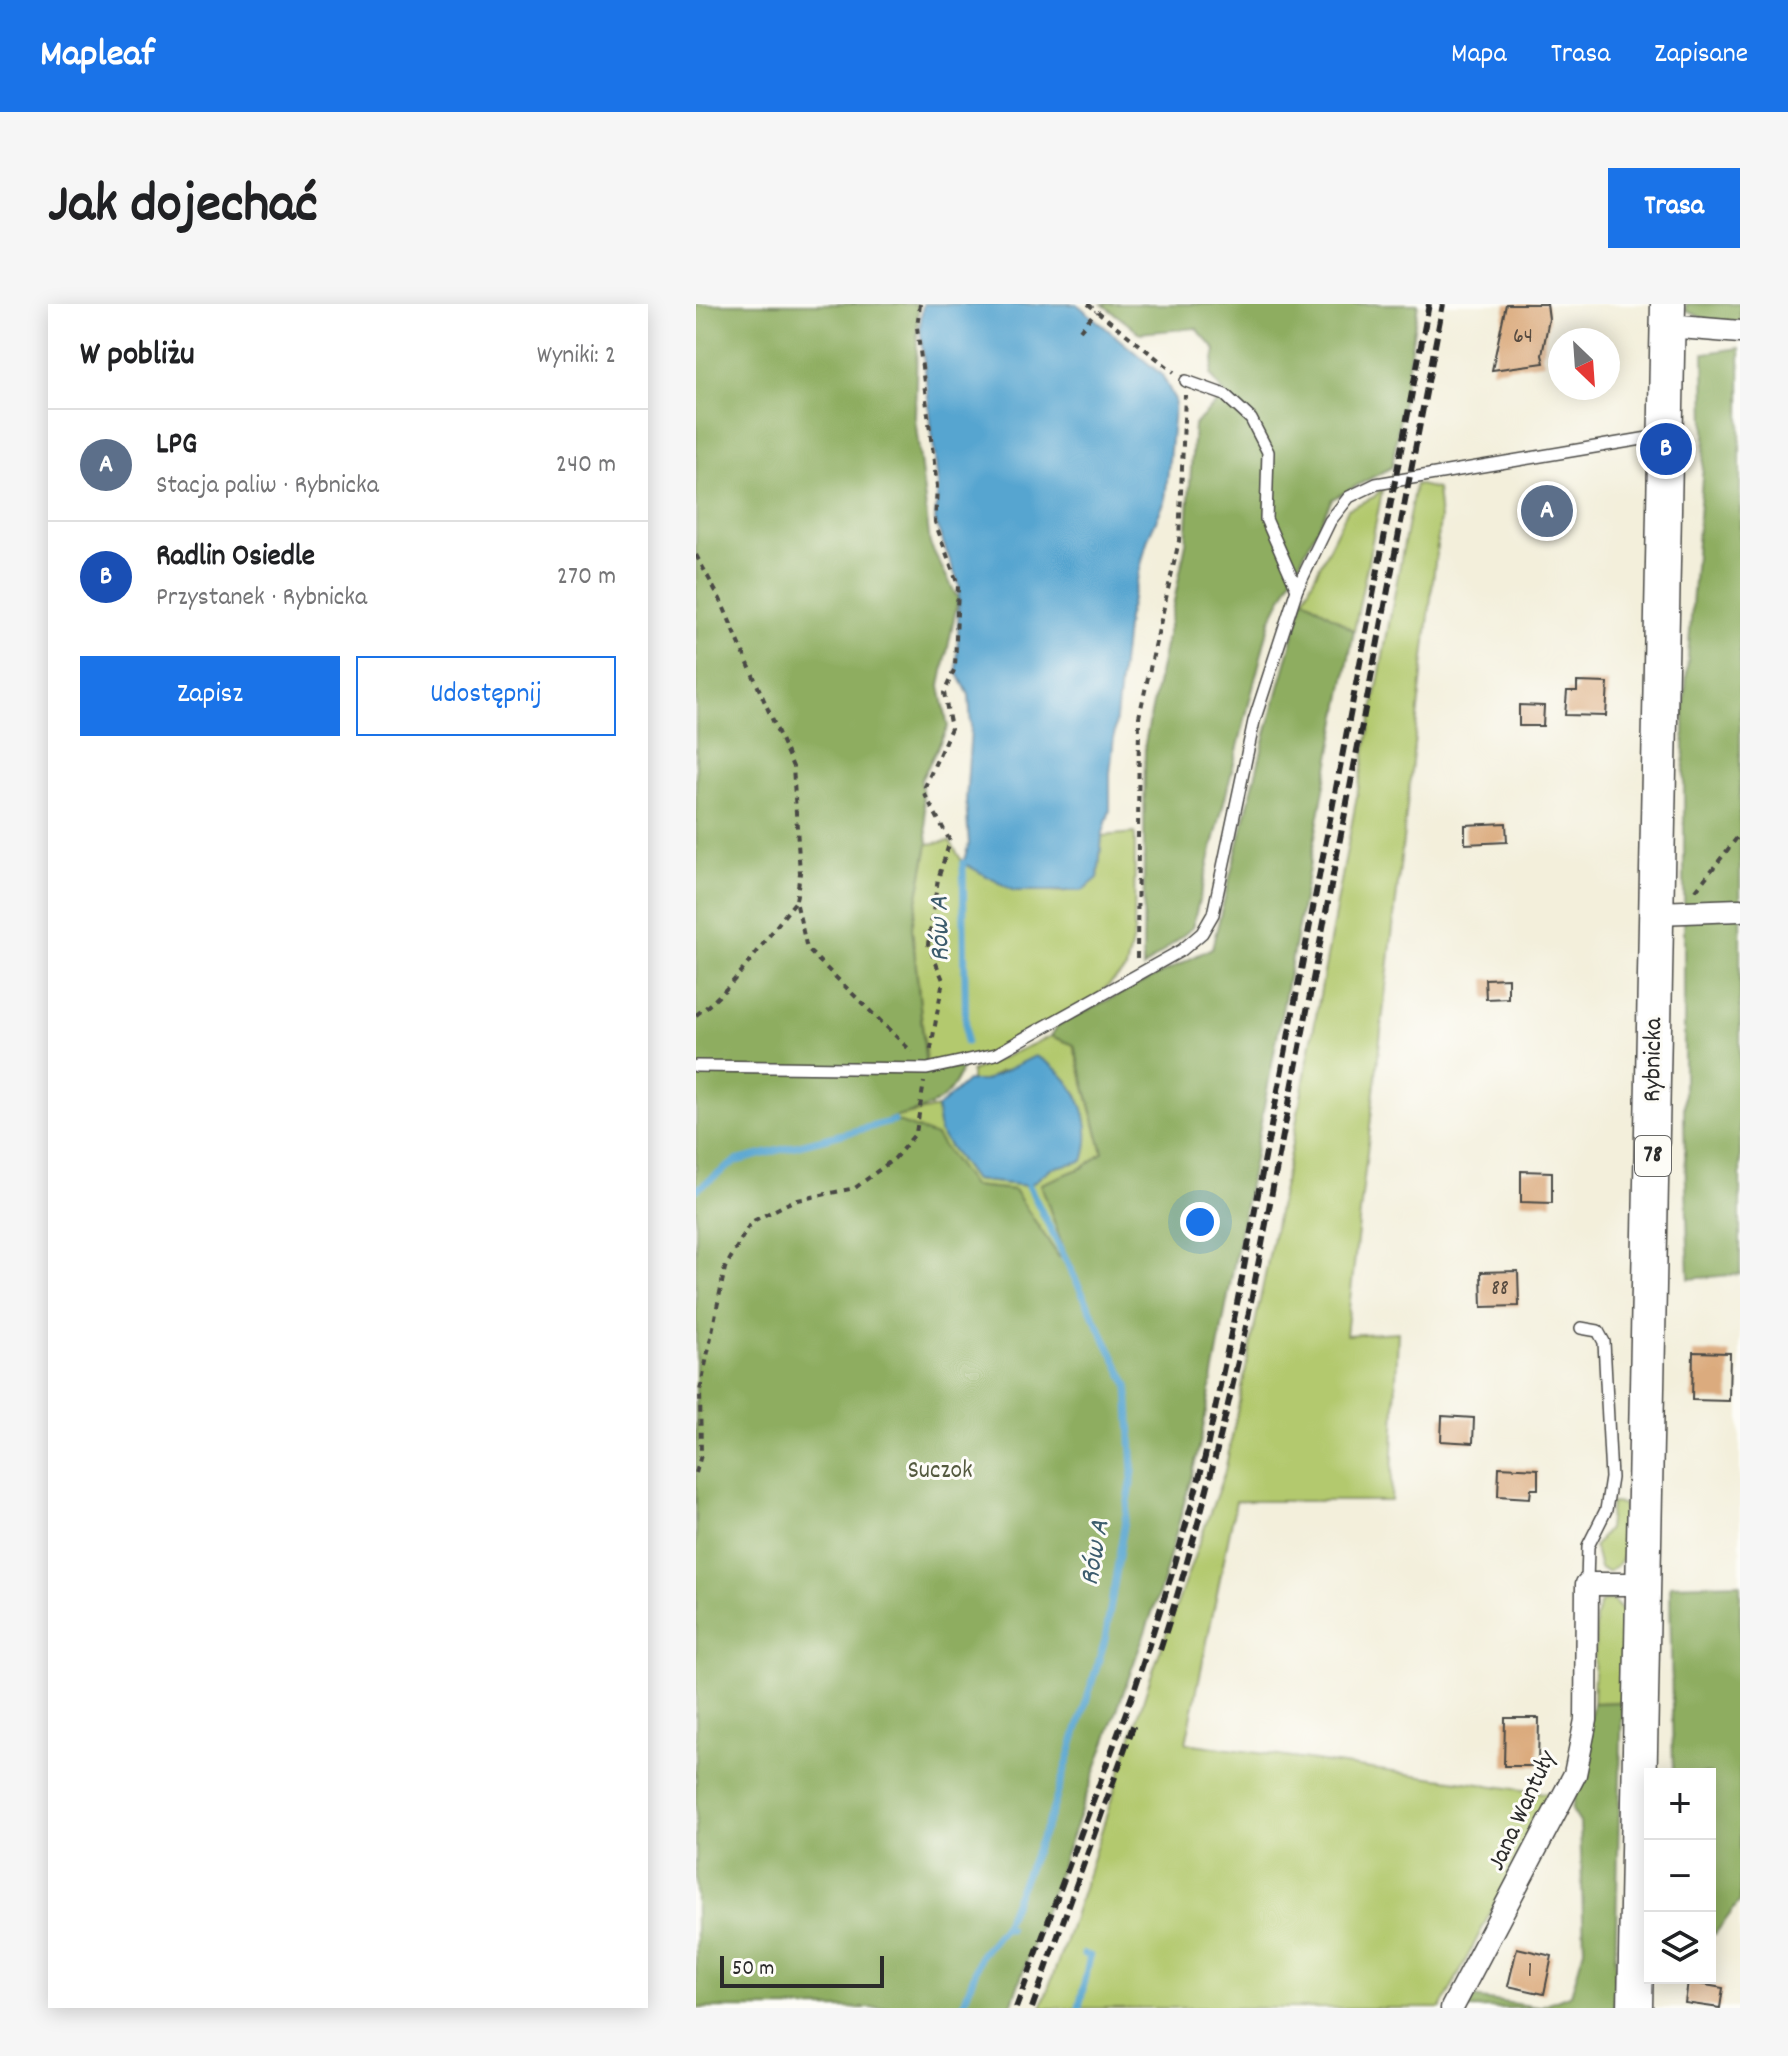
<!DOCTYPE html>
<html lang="pl">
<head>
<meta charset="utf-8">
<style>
  :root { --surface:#fff; --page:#f6f6f6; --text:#202124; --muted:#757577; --line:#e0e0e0; --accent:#1a73e8 }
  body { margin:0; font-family:Dekko,sans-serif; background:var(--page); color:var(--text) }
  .controls { position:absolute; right:24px; bottom:24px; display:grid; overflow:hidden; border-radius:0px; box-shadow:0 4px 20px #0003 }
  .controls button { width:72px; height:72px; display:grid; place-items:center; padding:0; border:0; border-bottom:2px solid var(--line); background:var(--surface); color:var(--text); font:40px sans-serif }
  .compass { position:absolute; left:852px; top:24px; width:72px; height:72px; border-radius:50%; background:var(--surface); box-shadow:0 4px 20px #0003; rotate:155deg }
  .scale { position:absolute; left:24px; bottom:20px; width:164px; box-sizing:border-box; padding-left:8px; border:4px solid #2b2b2b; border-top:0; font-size:22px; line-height:28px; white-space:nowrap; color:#2b2b2b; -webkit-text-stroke:6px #fdfcf7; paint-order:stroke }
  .you { position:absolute; left:504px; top:918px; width:28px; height:28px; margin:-20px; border:6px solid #fff; border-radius:50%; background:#1a73e8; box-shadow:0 0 0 12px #1a73e833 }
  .badge { display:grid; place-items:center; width:52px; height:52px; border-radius:50%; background:var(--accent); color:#fff; font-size:26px; font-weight:700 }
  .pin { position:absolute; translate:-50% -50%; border:4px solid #fff; box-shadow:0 2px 8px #0006 }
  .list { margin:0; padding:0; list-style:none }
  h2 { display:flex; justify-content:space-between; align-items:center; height:104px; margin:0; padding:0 32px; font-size:34px }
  h2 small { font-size:26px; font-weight:400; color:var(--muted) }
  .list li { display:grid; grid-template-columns:52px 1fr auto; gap:24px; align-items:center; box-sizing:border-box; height:112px; padding:0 32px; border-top:2px solid var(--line) }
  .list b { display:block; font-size:30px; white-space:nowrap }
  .list p { margin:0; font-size:26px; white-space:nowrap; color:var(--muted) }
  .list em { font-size:26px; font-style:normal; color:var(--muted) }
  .actions { display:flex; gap:16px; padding:24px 32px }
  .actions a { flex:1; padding:18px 0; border:2px solid var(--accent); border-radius:0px; text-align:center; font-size:28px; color:var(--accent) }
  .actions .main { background:var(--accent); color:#fff }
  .icon { flex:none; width:44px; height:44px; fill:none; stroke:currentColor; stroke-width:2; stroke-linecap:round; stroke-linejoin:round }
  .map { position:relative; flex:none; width:1044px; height:1704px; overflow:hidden; border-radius:0px }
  header { display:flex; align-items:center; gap:48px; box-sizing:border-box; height:112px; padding:0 40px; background:var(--accent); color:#fff }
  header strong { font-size:38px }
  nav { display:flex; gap:44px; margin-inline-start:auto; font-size:28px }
  .intro { display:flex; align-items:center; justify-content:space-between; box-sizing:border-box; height:192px; padding:0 48px }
  h1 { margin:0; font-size:56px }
  .button { padding:20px 36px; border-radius:0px; background:var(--accent); color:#fff; font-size:28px; font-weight:700 }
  main { display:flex; gap:48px; padding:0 48px }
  aside { flex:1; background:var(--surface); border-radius:0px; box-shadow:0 4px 20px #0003 }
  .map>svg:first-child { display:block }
  .green { fill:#b3c96e; stroke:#6f7a4c; stroke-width:2 }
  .forest { fill:#8ead61; stroke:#5c6c46; stroke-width:2 }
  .water { fill:#56a5d0; stroke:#40687e; stroke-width:2 }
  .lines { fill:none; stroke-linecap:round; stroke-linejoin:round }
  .stream { stroke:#56a5d0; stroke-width:7 }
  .building { fill:#dbab7e }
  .service-casing { stroke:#494845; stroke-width:14 }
  .minor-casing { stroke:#494845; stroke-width:25 }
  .primary-casing { stroke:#494845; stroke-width:37 }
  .path { stroke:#494845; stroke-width:4; stroke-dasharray:6 6; stroke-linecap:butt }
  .service { stroke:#fff; stroke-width:11 }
  .minor { stroke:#fff; stroke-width:22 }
  .primary { stroke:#fff; stroke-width:34 }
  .rail { stroke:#2b2b2b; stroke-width:6; stroke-dasharray:12 6; stroke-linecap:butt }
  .labels { text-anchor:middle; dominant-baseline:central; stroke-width:6; stroke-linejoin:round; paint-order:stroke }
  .number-label { font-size:22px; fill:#574b40 }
  .shield { fill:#fdfcf7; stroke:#6a6a68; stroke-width:2 }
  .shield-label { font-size:24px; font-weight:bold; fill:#2b2b2b }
  .street-label { font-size:26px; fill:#2b2b2b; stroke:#fdfcf7 }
  .park-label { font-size:26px; fill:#545a3f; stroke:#fdfcf7 }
  .water-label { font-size:28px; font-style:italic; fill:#3c5c6d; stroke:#fdfcf7 }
</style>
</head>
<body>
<header>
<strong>Mapleaf</strong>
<nav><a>Mapa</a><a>Trasa</a><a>Zapisane</a></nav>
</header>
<div class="intro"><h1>Jak dojechać</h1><a class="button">Trasa</a></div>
<main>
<aside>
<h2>W pobliżu<small>Wyniki: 2</small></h2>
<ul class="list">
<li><span class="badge" style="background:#5c6f8a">A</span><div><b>LPG</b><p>Stacja paliw · Rybnicka</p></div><em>240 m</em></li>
<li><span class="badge" style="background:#1a4fb4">B</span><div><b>Radlin Osiedle</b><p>Przystanek · Rybnicka</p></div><em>270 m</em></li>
</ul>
<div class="actions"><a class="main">Zapisz</a><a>Udostępnij</a></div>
</aside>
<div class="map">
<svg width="1044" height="1704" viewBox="0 0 1044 1704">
  <rect width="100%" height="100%" fill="#fdfcf7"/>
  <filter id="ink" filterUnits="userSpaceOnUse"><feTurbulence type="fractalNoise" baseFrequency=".0125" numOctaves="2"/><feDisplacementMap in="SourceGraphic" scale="16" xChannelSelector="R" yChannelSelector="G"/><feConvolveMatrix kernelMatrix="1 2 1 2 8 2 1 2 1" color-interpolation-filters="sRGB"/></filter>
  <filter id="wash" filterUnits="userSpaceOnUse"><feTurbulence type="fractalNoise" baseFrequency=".006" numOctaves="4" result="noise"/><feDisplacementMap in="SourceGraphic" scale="32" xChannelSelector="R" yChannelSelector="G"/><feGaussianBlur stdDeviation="1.8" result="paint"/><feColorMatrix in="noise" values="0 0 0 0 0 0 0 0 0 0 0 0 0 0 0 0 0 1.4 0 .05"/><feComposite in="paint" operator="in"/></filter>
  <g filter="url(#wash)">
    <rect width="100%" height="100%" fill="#f3efdb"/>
    <g class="green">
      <polygon points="719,180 741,185 744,215 650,1031 702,1028 695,1197 540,1197 490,1439 856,1490 745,1704 345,1704 374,1625 455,1372 529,1167 599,825"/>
      <polygon points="687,183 658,327 608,294 652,205 678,193"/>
      <polygon points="439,529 438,629 430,665 399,694 300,750 231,765 216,623 232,540 254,537 267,559 343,586 367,588 402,574 406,532"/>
      <polygon points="355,732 377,740 407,849 388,863 345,880 369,949 363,953 318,886 276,882 239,832 192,815 241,804 244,829 278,876 333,882 355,864 381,789 370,778 305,767 288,777 275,777 275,768"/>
      <path d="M915,1199L927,1200C930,1225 938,1253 912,1268L904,1264L898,1242L912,1225Z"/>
      <polygon points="916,1296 929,1309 926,1398 897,1399 900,1313 905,1298"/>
    </g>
    <g class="forest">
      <path d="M0,0H222L219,113L234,240L262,295L244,382L252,423L225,476L232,540L216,623L230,764H266C251,804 229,804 194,815L240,832L276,882L318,886L363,953L369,949L345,880L388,863L407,848L378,741L355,732L362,721L516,644L570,430L608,294L658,327L504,1140L466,1281L314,1704H0Z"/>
      <polygon points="406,0 722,0 696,163 636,195 574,317 496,624 447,664 449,439 490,239 498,121 529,91 515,71 520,46 500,24 444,29"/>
      <polygon points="990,0 1044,0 1044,29 990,7"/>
      <polygon points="1044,44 1044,970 993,975 988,817 988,404 1009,135 1008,49"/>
      <polygon points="1044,1279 1044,1597 1019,1630 1014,1625 1014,1470 977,1470 974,1281"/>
      <polygon points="926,1398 918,1704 766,1704 770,1693 843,1703 875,1690 888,1645 884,1519 876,1506 897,1399"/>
    </g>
    <g class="water">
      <polygon points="227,0 381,0 466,71 479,96 469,197 452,234 431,315 414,469 414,506 406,532 402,574 386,587 318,587 267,559 273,540 270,497 275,423 273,391 261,368 263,281 239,217 242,181 224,23"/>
      <path d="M339,752C378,770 401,814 387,857L355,864L333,882L278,876L244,829L241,804L271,777H288Z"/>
    </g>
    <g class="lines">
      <g class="stream">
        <polyline points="267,559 270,738"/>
        <polyline points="0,886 40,857 198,817"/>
        <polyline points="313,1625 307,1624 355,1511 409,1336 437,1168 432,1081 333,882"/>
        <polyline points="266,1704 285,1651 307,1624"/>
        <polyline points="383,1704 394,1652 388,1650"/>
      </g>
    </g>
    <g id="blocks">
      <g class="building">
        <polygon points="810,0 851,0 853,15 846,51 848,59 796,66"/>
        <polygon points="881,378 912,379 910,412 869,411 871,387 881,387"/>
        <polygon points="823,401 848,402 847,422 823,422"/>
        <polygon points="810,519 811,538 769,540 769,521"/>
        <polygon points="812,674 812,694 790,695 789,675"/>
        <polygon points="825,867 856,868 856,899 825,898"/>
        <polygon points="822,967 823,1002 786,1003 785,968"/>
        <polygon points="997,1048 1034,1049 1033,1097 996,1096"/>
        <polygon points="746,1112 778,1114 777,1139 745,1137"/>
        <polygon points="803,1163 842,1165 842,1185 835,1185 834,1194 802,1192"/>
        <polygon points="809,1414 843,1414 842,1462 808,1462"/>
        <polygon points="821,1644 856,1652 848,1690 812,1682"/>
        <polygon points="992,1678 1027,1684 1024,1704 989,1699"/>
      </g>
    </g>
  </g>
  <g filter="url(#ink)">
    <use href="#blocks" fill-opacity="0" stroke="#494845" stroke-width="2"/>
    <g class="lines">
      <defs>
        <g id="service">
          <polyline points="490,77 529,91 555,115 572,148 570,215 601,285"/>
          <polyline points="0,762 231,765 300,750 486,646 506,629 517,610 558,417 601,285 634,217 653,193 680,180 964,132"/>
          <polyline points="885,1024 902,1027 908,1038 915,1174 910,1206 892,1242 891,1280"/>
        </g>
        <g id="minor">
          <polyline points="972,22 1044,28"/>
          <polyline points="961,609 1044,606"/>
          <polyline points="756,1704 879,1470 890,1416 891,1280 949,1280"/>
        </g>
        <polyline id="primary" points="939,1704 972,0"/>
      </defs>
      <use href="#service" class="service-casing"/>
      <use href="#minor" class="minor-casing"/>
      <use href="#primary" class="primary-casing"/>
      <g class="path">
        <polyline points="224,0 221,23 241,182 239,218 262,281 259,364 248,389 255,424 227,487 254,537 242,575 232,640 247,676 234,750"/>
        <polyline points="392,0 478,68"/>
        <polyline points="384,26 400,7"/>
        <polyline points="0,251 24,295 97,463 104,569 100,597 111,645 216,748"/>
        <polyline points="1000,586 1044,530"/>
        <polyline points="441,654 443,413 483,237 489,91"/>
        <path d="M0,711C41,682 68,636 100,597"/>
        <polyline points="0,1169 5,1151 4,1087 29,964 55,918 97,897 159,884 199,854 220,829 228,778"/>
      </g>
      <use href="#service" class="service"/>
      <use href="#minor" class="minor"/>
      <use href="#primary" class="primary"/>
      <g class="rail">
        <path d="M464,1346C500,1236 527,1126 552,1013L747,0"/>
        <polyline points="320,1704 439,1384 478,1263 509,1153 539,1010 733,0"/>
        <polyline points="336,1704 439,1417"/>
      </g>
    </g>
  </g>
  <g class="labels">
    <g class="number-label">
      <text x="827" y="33">64</text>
      <text x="804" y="985">88</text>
      <text x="834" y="1667">1</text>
    </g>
    <rect class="shield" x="939" y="832" width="36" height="40" rx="6"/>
    <g class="shield-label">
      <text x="957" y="852">78</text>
    </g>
    <g class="street-label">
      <text transform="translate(958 756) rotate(-89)">Rybnicka</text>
      <text transform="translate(827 1507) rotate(-65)">Jana Wantuły</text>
    </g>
    <g class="park-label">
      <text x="244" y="1167">Suczok</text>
    </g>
    <g class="water-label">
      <text transform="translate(246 625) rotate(-91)">Rów A</text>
      <text transform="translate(401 1249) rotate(-80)">Rów A</text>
    </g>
  </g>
</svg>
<div class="controls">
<button>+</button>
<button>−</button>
<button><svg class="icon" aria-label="layers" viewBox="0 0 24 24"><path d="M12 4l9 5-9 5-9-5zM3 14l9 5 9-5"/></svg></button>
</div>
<svg class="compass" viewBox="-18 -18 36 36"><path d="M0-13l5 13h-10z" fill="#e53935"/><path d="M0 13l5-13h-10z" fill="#757577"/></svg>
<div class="scale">50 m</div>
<div class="you"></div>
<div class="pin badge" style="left:851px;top:207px;background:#5c6f8a">A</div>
<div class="pin badge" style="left:970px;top:145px;background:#1a4fb4">B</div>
</div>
</main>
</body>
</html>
